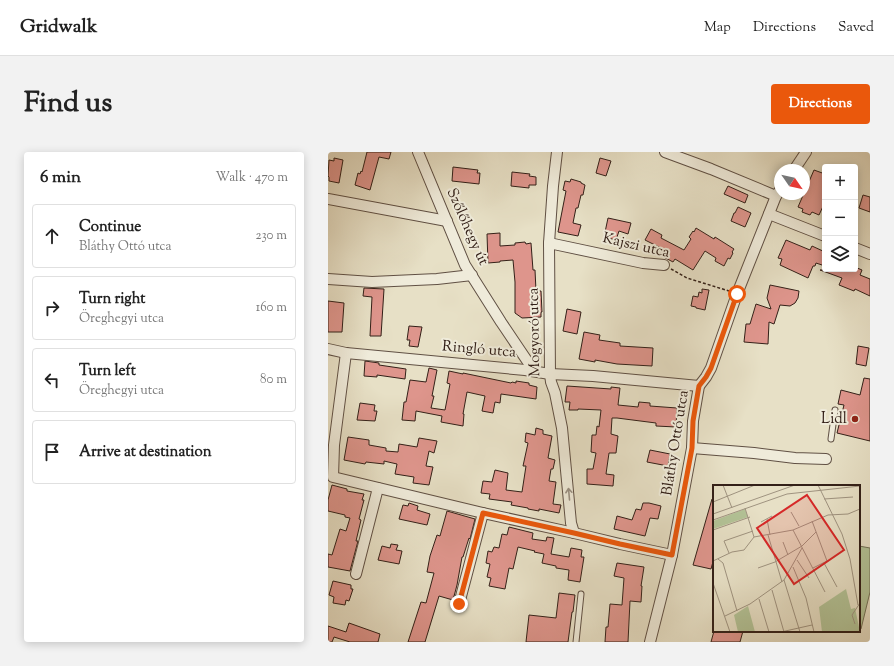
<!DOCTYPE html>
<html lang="en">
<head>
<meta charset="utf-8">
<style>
  :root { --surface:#fff; --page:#f2f2f2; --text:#222; --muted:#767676; --line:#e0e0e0; --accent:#ea580c }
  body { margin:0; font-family:"Sorts Mill Goudy",serif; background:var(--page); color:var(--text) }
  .controls { position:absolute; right:12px; top:12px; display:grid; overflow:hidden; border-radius:4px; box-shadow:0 2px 10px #0003 }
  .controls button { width:36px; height:36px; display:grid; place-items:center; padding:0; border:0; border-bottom:1px solid var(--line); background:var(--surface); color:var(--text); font:20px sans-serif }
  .compass { position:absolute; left:446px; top:12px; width:36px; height:36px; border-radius:50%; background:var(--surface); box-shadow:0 2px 10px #0003; rotate:124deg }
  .stop { position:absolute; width:12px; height:12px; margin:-9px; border:3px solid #ea580c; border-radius:50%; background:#fff }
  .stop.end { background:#ea580c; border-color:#fff; box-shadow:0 1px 4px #0008 }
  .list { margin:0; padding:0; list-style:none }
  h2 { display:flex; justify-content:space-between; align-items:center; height:52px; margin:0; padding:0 16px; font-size:17px }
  h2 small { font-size:13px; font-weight:400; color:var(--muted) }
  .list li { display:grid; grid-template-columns:26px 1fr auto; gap:12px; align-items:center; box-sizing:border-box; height:64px; margin:0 8px 8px; padding:0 8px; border:1px solid var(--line); border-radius:4px }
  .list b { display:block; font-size:15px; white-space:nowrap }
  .list p { margin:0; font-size:13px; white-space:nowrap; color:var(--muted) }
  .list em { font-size:13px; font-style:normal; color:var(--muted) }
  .icon { flex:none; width:22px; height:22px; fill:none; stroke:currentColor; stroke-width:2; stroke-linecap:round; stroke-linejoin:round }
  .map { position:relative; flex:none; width:542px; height:490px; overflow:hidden; border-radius:4px }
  header { display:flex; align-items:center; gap:24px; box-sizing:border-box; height:56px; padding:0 20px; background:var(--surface); border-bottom:1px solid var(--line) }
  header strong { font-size:19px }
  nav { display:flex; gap:22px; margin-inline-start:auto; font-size:14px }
  .intro { display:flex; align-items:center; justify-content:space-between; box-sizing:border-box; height:96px; padding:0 24px }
  h1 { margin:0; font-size:28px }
  .button { padding:10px 18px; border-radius:4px; background:var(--accent); color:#fff; font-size:14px; font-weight:700 }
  main { display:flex; gap:24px; padding:0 24px }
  aside { flex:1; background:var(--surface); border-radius:4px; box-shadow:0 2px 10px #0003 }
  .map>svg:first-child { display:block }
  .green { fill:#b3c397; stroke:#737258 }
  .building { fill:#de958c; stroke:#332018 }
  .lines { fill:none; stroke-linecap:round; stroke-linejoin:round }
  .lane-casing { stroke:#605044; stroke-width:7 }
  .street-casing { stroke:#605044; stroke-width:12 }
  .path { stroke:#332018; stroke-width:1.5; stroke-dasharray:3 2; stroke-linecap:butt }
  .lane { stroke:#efebda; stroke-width:5 }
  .street { stroke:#efebda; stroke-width:10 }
  .oneway { stroke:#9a9083 }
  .route { stroke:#ea580c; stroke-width:5 }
  .poi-dot { fill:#8f2418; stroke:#efebda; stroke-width:1.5 }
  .labels { text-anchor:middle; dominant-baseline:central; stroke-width:4; stroke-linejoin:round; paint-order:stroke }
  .street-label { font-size:15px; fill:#332018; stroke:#efebda }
  .poi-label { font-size:15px; fill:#332018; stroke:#efebda; text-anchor:end }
  .inset-road { fill:none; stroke:#9f9380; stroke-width:1 }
  .view { fill:#d62828; fill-opacity:0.15; stroke:#d62828; stroke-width:2 }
  .inset-edge { fill:none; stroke:#332018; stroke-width:2 }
</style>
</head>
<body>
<header>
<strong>Gridwalk</strong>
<nav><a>Map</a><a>Directions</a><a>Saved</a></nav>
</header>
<div class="intro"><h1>Find us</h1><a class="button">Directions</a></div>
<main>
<aside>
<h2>6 min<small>Walk · 470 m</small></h2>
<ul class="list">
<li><svg class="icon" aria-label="ahead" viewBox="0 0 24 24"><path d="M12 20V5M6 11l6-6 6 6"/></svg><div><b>Continue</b><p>Bláthy Ottó utca</p></div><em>230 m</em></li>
<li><svg class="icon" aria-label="right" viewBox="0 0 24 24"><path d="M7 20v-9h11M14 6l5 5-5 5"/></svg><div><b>Turn right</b><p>Öreghegyi utca</p></div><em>160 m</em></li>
<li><svg class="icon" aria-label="left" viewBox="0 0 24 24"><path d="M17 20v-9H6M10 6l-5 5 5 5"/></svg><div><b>Turn left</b><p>Öreghegyi utca</p></div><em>80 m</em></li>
<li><svg class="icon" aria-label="arrive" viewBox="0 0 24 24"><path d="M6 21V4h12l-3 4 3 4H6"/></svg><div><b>Arrive at destination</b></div></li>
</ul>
</aside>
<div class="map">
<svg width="542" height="490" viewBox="0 0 542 490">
  <rect width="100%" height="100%" fill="#e7e0c6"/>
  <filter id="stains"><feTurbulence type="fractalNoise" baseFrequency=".005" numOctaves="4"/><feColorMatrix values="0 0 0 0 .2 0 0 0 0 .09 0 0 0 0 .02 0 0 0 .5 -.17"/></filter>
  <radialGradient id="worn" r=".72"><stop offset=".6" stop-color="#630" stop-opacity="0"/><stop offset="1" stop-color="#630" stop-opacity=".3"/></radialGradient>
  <polygon class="green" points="531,394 542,396 542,440 533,477 531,476"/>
  <g class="building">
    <polygon points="39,0 63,0 61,7 51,5 42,38 27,33 30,21 32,22 33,19 34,20"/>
    <polygon points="6,6 15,8 11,31 1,29 1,25 0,24 1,8 6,9"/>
    <polygon points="272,6 283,9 278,24 268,21"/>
    <polygon points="125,15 150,18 149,21 152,21 151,32 124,29"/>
    <polygon points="486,18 497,22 497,50 491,63 484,60 482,63 474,60 475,57 470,55"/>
    <polygon points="184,20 202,22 201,24 208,25 208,33 201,33 201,36 183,34"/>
    <polygon points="243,27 253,30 253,31 257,33 255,43 253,43 250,56 248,56 245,71 253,73 250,84 230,80 238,39 235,38 237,29 242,30"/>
    <polygon points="400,34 420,43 417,51 396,42"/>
    <polygon points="535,43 542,45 542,60 531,56"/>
    <polygon points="410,55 423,61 417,75 403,69 406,61 407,61"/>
    <polygon points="280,66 303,71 300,82 291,79 288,88 276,85"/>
    <polygon points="368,76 386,87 387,85 406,97 404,100 405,101 402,107 400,106 396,114 387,109 388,106 377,99 365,118 347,107 345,110 332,103 335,97 317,88 323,77 334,83 333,86 356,98 363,87 361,85 365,79 366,80"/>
    <polygon points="172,81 172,94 187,93 187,91 197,90 198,92 203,91 205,118 207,118 208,139 213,139 214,160 213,160 213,165 194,166 187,161 187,130 185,108 172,109 172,110 160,111 159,82"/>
    <polygon points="458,88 482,98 484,94 497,100 497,114 488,111 487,114 485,114 480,126 452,113 454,107 450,106"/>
    <polygon points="527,115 534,118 532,123 542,127 542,144 527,137 526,139 511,133 514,126 492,118 527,117"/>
    <polygon points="442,133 471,139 470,146 467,151 462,154 452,153 446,172 441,170 440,192 416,190 418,172 422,172 428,152 443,157 439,146"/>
    <polygon points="36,136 56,137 53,184 42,184 44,145 35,144"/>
    <polygon points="374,137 381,138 377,158 368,156 368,155 363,154 365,144 370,145 371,140 374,141"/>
    <polygon points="0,149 16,151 14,180 0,180"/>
    <polygon points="239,157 253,160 249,182 235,179"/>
    <polygon points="81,174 94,175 90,195 81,194 82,188 79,188"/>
    <polygon points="256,180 272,183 271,188 292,191 292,194 325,196 324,214 289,212 267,208 267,210 251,207"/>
    <polygon points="530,194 541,196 538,214 528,212"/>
    <polygon points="37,209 51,211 51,213 78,217 77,227 49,223 49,225 36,224"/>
    <polygon points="101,216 109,218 104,244 106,244 103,256 117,258 122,232 119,231 121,219 135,222 135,221 183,231 184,230 188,231 188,229 201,231 201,233 209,235 208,247 173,242 172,251 167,250 165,261 154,259 157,244 139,240 135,262 136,262 135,274 113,270 114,264 88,259 87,269 74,268 76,250 78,250 82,228 98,230"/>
    <polygon points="536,226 542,227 542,289 509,281 516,253 510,252 513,238 532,243"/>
    <polygon points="239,234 283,237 283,235 292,236 290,253 310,255 311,250 322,251 322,254 349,256 348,275 328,274 328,271 289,266 284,266 283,282 290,284 288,301 281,301 278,322 286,323 285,334 259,332 259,317 265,317 268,301 263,300 264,283 268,283 269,274 271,275 273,258 250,257 250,258 241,258 242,250 237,250"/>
    <polygon points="32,251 47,253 46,259 49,259 47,269 29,268"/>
    <polygon points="208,276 215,278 215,282 224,284 220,306 227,308 225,317 223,317 221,329 228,330 225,352 233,353 231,361 211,357 211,359 200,357 200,356 183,353 184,350 161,347 162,342 153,341 155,329 164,330 167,318 180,321 178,338 194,340 198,314 195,314 200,291 197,290 198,281 207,283"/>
    <polygon points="20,285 41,288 41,293 58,296 58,299 70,300 71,292 89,295 91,286 109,289 106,301 101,299 98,314 105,315 101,333 85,331 86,325 67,322 69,312 56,309 56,312 38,310 37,312 16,308"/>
    <polygon points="322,298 342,302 340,314 319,310"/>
    <polygon points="4,333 19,337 19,339 36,342 34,348 36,348 31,367 33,368 28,389 30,389 22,419 0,415 0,402 4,403 12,377 18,379 22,366 17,365 17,363 0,359 0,348"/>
    <polygon points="384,347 386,347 386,406 383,417 365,413"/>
    <polygon points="81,351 90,354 89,358 102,362 99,373 71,367 75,353 80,354"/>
    <polygon points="315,351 321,351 333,354 330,367 322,366 317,384 286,377 289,364 304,368 308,357 313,358"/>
    <polygon points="119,359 147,367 142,387 141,386 135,405 134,405 129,433 125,448 111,444 97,490 80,490 93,450 98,451 106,421 99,420 102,404 109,383 112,384"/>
    <polygon points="181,375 205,381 204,387 218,389 219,385 226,386 223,402 241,405 243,396 254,398 253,405 256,405 252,430 240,428 241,418 228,416 228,414 214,411 216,402 206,400 207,399 190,395 185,417 181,416 177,437 161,434 163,426 159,425 162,412 158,411 160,399 164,400 166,395 171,396 174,382 179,383"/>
    <polygon points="63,392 70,393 68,398 74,399 71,412 50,408 54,394 62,396"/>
    <polygon points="289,411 316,415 313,434 314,434 313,450 302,449 300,490 277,490 278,475 280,475 282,452 294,453 296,426 286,424"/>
    <polygon points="5,429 23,433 23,437 25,437 21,449 18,448 17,453 5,451 6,445 1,443"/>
    <polygon points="231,441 247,443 245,460 244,460 240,490 198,490 201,463 228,466"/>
    <polygon points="21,471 52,482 50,490 22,490 6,485 4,490 0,490 0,474 18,480"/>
    <polygon points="386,479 415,479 412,490 383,490"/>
  </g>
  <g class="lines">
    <defs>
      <g id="lane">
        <polyline points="503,287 507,258"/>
        <polyline points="248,490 253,442"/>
      </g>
      <g id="street">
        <polyline points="90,0 137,113 173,170 206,219"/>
        <polyline points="229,0 225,34 221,91 222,222 223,230 227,241 234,276 243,371 246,381"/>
        <polyline points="337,0 383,17 448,44"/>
        <polyline points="466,18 478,0"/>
        <polyline points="0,47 119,69"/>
        <polyline points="441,62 497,84"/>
        <polyline points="221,91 315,111 336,113"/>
        <polyline points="527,96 542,102"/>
        <polyline points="0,127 44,130 109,127 144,123"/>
        <polyline points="0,197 18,201 197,218 222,222 265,224 371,234"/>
        <polyline points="18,201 6,293 5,325 155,361 246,381 292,392 344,403"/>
        <polyline points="364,296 426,301 467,306 498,307"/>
        <polyline points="28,422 50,336"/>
        <polyline points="131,452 155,361"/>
        <polyline points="322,490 344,403 364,296 365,269 371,234 378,225 383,216 409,142 448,44 452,38"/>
      </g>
    </defs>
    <use href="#lane" class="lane-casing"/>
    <use href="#street" class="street-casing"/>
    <polyline class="path" points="343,117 359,126 401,139"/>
    <use href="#lane" class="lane"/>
    <use href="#street" class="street"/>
  </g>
  <defs><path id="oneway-shaft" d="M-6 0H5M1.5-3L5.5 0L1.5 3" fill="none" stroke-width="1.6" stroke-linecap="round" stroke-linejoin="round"/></defs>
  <use class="oneway" href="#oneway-shaft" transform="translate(241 342) rotate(-95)"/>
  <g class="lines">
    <polyline class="route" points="131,452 155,361 246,381 292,392 344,403 364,296 365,269 371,234 378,225 383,216 409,142"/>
  </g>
  <circle class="poi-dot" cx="527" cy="267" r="4"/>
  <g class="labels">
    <g class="street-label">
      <text transform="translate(139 75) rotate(66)">Szőlőhegy út</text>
      <text transform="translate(308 94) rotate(13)">Kajszi utca</text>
      <text transform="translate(207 180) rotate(-91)">Mogyoró utca</text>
      <text transform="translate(151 198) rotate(5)">Ringló utca</text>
      <text transform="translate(348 291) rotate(-81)">Bláthy Ottó utca</text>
    </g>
    <g class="poi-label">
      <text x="519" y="267">Lidl</text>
    </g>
  </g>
  <g transform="translate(385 333)">
    <rect width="147" height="147" fill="#e7e0c6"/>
    <path d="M32,24L35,32L0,44V36ZM133,104L138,124L142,123L147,147H109L106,122ZM35,121L42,147H25L21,130Z" fill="#b3c397"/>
    <path class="inset-road" d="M10,0L19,23M105,0L129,49L137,74L145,120M111,14L140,12M0,17L42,0M32,23L41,52M78,27L86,41M0,29L82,0M54,34L57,50M0,35L74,9L147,1M99,36L114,76L100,83M48,37L59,31M0,45L37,32M80,45L112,107M55,50L69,97M70,57L75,70M16,68L11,56L40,46M5,74L10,78L24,126M84,75L96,93M0,76L19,67L31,65L41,52L80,45L115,30L135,29L147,24M62,77L89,61L103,47M111,78L124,102M80,82L93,113L101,147M45,83L62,77M71,95L87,147M0,98L17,147M59,105L71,147M46,114L56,147M12,131L37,119L71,95L89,63M142,139L139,130L147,118M68,147L99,140"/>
    <path class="view" d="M94,10L131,65L81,99L44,43Z"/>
    <rect width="147" height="147" class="inset-edge"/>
  </g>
  <rect width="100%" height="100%" filter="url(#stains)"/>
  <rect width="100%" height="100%" fill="url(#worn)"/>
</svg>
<div class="controls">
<button>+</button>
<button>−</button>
<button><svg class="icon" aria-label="layers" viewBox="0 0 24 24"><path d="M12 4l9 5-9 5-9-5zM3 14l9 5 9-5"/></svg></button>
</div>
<svg class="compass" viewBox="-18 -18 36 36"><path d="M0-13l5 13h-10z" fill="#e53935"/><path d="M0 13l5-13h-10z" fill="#767676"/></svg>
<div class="stop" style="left:409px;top:142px"></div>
<div class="stop end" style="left:131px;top:452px"></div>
</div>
</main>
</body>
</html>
